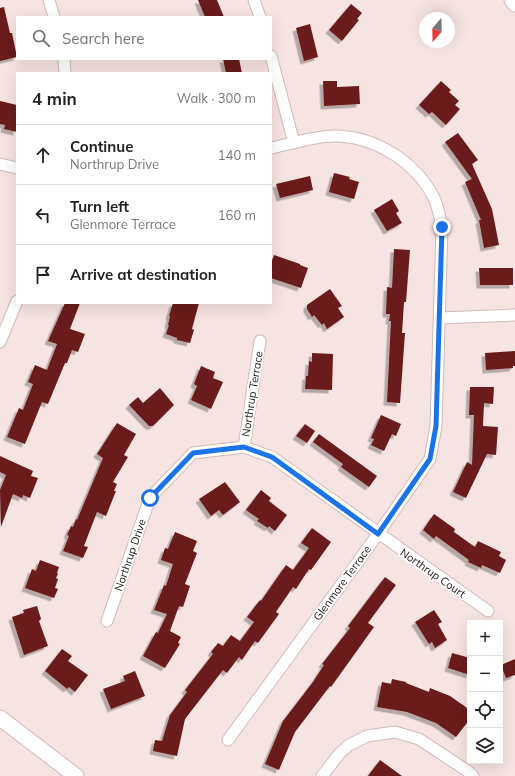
<!DOCTYPE html>
<html lang="en">
<head>
<meta charset="utf-8">
<style>
  :root { --surface:#fff; --page:#f2f2f2; --text:#222; --muted:#767676; --line:#e0e0e0 }
  body { margin:0; font-family:Mulish,sans-serif; background:var(--page); color:var(--text) }
  .controls { position:absolute; right:12px; bottom:12px; display:grid; overflow:hidden; border-radius:0px; box-shadow:0 4px 16px #0002 }
  .controls button { width:36px; height:36px; display:grid; place-items:center; padding:0; border:0; border-bottom:1px solid var(--line); background:var(--surface); color:var(--text); font:20px sans-serif }
  .compass { position:absolute; left:419px; top:12px; width:36px; height:36px; border-radius:50%; background:var(--surface); box-shadow:0 4px 16px #0002; rotate:200deg }
  .stop { position:absolute; width:12px; height:12px; margin:-9px; border:3px solid #1a73e8; border-radius:50%; background:#fff }
  .stop.end { background:#1a73e8; border-color:#fff; box-shadow:0 1px 4px #0008 }
  .list { margin:0; padding:0; list-style:none }
  h2 { display:flex; justify-content:space-between; align-items:center; height:52px; margin:0; padding:0 16px; font-size:17px }
  h2 small { font-size:13px; font-weight:400; color:var(--muted) }
  .list li { display:grid; grid-template-columns:26px 1fr auto; gap:12px; align-items:center; box-sizing:border-box; height:60px; padding:0 16px; border-top:1px solid var(--line) }
  .list b { display:block; font-size:15px; white-space:nowrap }
  .list p { margin:0; font-size:13px; white-space:nowrap; color:var(--muted) }
  .list em { font-size:13px; font-style:normal; color:var(--muted) }
  .icon { flex:none; width:22px; height:22px; fill:none; stroke:currentColor; stroke-width:2; stroke-linecap:round; stroke-linejoin:round }
  .map { position:relative; flex:none; width:515px; height:776px; overflow:hidden }
  .search { position:absolute; background:var(--surface); box-shadow:0 4px 16px #0002; left:16px; top:16px; width:256px; height:44px; display:flex; align-items:center; gap:10px; box-sizing:border-box; padding:0 14px; border-radius:0px; color:var(--muted); font-size:15px }
  .panel { position:absolute; background:var(--surface); box-shadow:0 4px 16px #0002; left:16px; top:72px; width:256px; height:232px; border-radius:0px }
  .map>svg:first-child { display:block }
  .building { fill:#6a1b1b; filter:url(#shadow) }
  .lines { fill:none; stroke-linecap:round; stroke-linejoin:round }
  .minor-casing { stroke:#cdbcba; stroke-width:13 }
  .secondary-casing { stroke:#cdbcba; stroke-width:17 }
  .minor { stroke:#fff; stroke-width:11 }
  .secondary { stroke:#fff; stroke-width:15 }
  .route { stroke:#1a73e8; stroke-width:5 }
  .labels { text-anchor:middle; dominant-baseline:central; stroke-width:4; stroke-linejoin:round; paint-order:stroke }
  .street-label { font-size:11px; fill:#1a1413; stroke:#fff }
</style>
</head>
<body>
<div class="map">
<svg width="515" height="776" viewBox="0 0 515 776">
  <defs>
    <filter id="shadow"><feDropShadow dx="-3.5" dy="3.5" stdDeviation="0" flood-color="#0004"/></filter>
  </defs>
  <rect width="100%" height="100%" fill="#f6e4e2"/>
  <g class="building">
    <polygon points="198,0 217,0 224,17 205,17"/>
    <polygon points="351,4 362,13 357,19 359,20 342,41 329,30"/>
    <polygon points="4,7 10,33 12,33 17,57 0,61 0,8"/>
    <polygon points="310,24 318,57 304,61 296,28"/>
    <polygon points="223,59 239,59 242,73 226,73"/>
    <polygon points="323,81 337,81 337,87 359,86 360,104 324,106"/>
    <polygon points="441,81 451,90 449,92 459,101 455,105 460,109 446,125 432,112 429,114 419,105"/>
    <polygon points="0,101 17,105 17,132 4,129 5,125 0,124"/>
    <polygon points="458,133 478,160 472,164 492,209 499,245 484,248 479,220 481,220 465,182 472,179 445,142"/>
    <polygon points="334,173 350,177 349,179 359,182 354,199 329,192"/>
    <polygon points="310,176 313,190 280,198 276,184"/>
    <polygon points="392,199 399,211 396,213 402,223 387,231 374,210"/>
    <polygon points="394,249 410,250 406,302 404,302 402,333 405,333 400,403 387,402 391,321 389,321 390,314 386,314 387,287 392,288"/>
    <polygon points="274,255 300,264 300,265 308,268 301,288 271,278 271,263"/>
    <polygon points="479,268 513,268 513,285 480,285"/>
    <polygon points="330,289 342,306 338,308 344,317 327,329 324,323 322,325 314,315 312,317 307,309 307,305"/>
    <polygon points="65,303 80,303 70,329 85,334 78,352 72,350 67,363 65,363 48,404 42,402 25,444 7,437 19,408 23,410 33,384 28,382 35,365 47,370 57,344 48,341"/>
    <polygon points="173,303 199,303 192,329 194,330 190,343 177,340 177,338 166,334 169,325 168,325 170,316 169,316"/>
    <polygon points="515,351 515,366 513,366 513,368 486,370 485,353"/>
    <polygon points="312,353 333,354 332,390 305,389 306,376 308,376 309,361 312,362"/>
    <polygon points="201,366 215,372 213,378 223,382 211,409 191,400 197,386 194,384"/>
    <polygon points="470,387 494,387 493,404 484,403 483,426 498,427 496,455 487,454 466,498 453,492 467,462 472,465 474,415 469,415"/>
    <polygon points="160,388 174,405 153,426 149,426 129,405 138,397 143,403"/>
    <polygon points="381,415 401,424 396,436 392,434 384,451 371,445 374,439 371,438"/>
    <polygon points="117,423 136,434 124,455 128,457 113,482 117,484 114,491 116,491 106,516 97,512 84,546 88,547 83,558 63,551 69,536 67,535 71,526 73,527 76,519 77,520 103,458 97,454"/>
    <polygon points="305,424 315,431 307,443 296,436"/>
    <polygon points="319,434 377,476 369,487 341,467 343,464 313,442"/>
    <polygon points="0,456 33,471 31,476 38,478 30,498 23,495 22,498 13,494 1,527 0,490 6,475 0,472"/>
    <polygon points="225,482 240,502 223,515 219,510 211,516 199,499"/>
    <polygon points="261,490 271,498 269,501 287,515 275,531 269,526 268,528 257,521 259,519 246,510"/>
    <polygon points="434,514 455,529 454,532 475,547 478,541 501,552 499,556 506,560 500,573 482,565 481,568 468,562 469,560 436,536 434,539 423,530"/>
    <polygon points="312,528 331,542 311,570 309,569 296,589 293,587 276,612 279,614 258,643 255,641 242,660 239,657 227,673 223,670 185,719 177,756 153,751 155,740 162,741 170,715 187,692 185,690 213,654 211,652 218,643 223,646 231,635 240,641 254,622 247,617 260,600 261,601 286,565 293,570 309,548 301,543"/>
    <polygon points="175,532 197,541 193,551 197,553 185,584 190,586 183,607 179,606 170,631 181,637 178,643 180,644 165,668 143,656 156,632 158,633 167,614 154,610 164,585 166,586 173,564 161,560 165,548 168,549"/>
    <polygon points="40,560 59,567 57,573 58,574 56,578 58,579 55,588 58,589 54,598 25,588 32,569 36,571"/>
    <polygon points="385,577 396,585 368,623 374,627 331,687 330,686 295,732 279,770 265,764 283,721 313,682 324,665 322,664 350,628 348,626"/>
    <polygon points="37,606 41,619 39,621 48,646 24,655 12,617 24,613 23,610"/>
    <polygon points="434,610 442,622 438,624 447,640 435,648 432,642 429,644 415,622"/>
    <polygon points="62,649 72,656 68,661 88,675 75,692 69,687 67,689 45,671"/>
    <polygon points="452,653 470,658 470,675 448,668"/>
    <polygon points="515,659 515,675 506,678 501,665"/>
    <polygon points="135,671 145,696 111,709 103,689 125,681 123,676"/>
    <polygon points="392,679 406,682 406,683 429,692 430,688 450,696 470,710 470,719 456,737 436,723 407,712 377,707 382,682 391,684"/>
    <polygon points="380,760 402,776 368,776"/>
  </g>
  <g class="lines">
    <defs>
      <g id="minor">
        <polyline points="49,0 54,17"/>
        <polyline points="254,0 260,17"/>
        <polyline points="271,56 294,143"/>
        <polyline points="64,59 65,73"/>
        <polyline points="0,164 17,168"/>
        <polyline points="440,318 515,315"/>
        <polyline points="0,342 17,301"/>
        <polyline points="244,447 260,341"/>
        <polyline points="107,621 150,498 193,453 244,447 272,457 488,611"/>
        <path d="M228,740L378,534L430,459L436,426L442,227C440,218 438,206 434,198C416,162 375,136 334,136C315,136 290,144 271,148"/>
        <polyline points="322,776 340,753 349,745 367,736 395,732 419,739 469,772 473,776"/>
      </g>
      <g id="secondary">
        <polyline points="512,0 515,4"/>
        <polyline points="0,718 76,776"/>
      </g>
    </defs>
    <use href="#minor" class="minor-casing"/>
    <use href="#secondary" class="secondary-casing"/>
    <use href="#minor" class="minor"/>
    <use href="#secondary" class="secondary"/>
  </g>
  <g class="lines">
    <polyline class="route" points="150,498 193,453 244,447 272,457 378,534 430,459 436,426 442,227"/>
  </g>
  <g class="labels">
    <g class="street-label">
      <text transform="translate(252 394) rotate(-81)">Northrup Terrace</text>
      <text transform="translate(130 555) rotate(-71)">Northrup Drive</text>
      <text transform="translate(433 573) rotate(35)">Northrup Court</text>
      <text transform="translate(342 583) rotate(-54)">Glenmore Terrace</text>
    </g>
  </g>
</svg>
<div class="controls">
<button>+</button>
<button>−</button>
<button><svg class="icon" aria-label="locate" viewBox="0 0 24 24"><circle cx="12" cy="12" r="6"/><path d="M12 2v4M12 18v4M2 12h4M18 12h4"/></svg></button>
<button><svg class="icon" aria-label="layers" viewBox="0 0 24 24"><path d="M12 4l9 5-9 5-9-5zM3 14l9 5 9-5"/></svg></button>
</div>
<svg class="compass" viewBox="-18 -18 36 36"><path d="M0-13l5 13h-10z" fill="#e53935"/><path d="M0 13l5-13h-10z" fill="#767676"/></svg>
<div class="stop" style="left:150px;top:498px"></div>
<div class="stop end" style="left:442px;top:227px"></div>
<div class="search"><svg class="icon" aria-label="search" viewBox="0 0 24 24"><circle cx="10" cy="10" r="6"/><path d="M15 15l6 6"/></svg>Search here</div>
<section class="panel">
<h2>4 min<small>Walk · 300 m</small></h2>
<ul class="list">
<li><svg class="icon" aria-label="ahead" viewBox="0 0 24 24"><path d="M12 20V5M6 11l6-6 6 6"/></svg><div><b>Continue</b><p>Northrup Drive</p></div><em>140 m</em></li>
<li><svg class="icon" aria-label="left" viewBox="0 0 24 24"><path d="M17 20v-9H6M10 6l-5 5 5 5"/></svg><div><b>Turn left</b><p>Glenmore Terrace</p></div><em>160 m</em></li>
<li><svg class="icon" aria-label="arrive" viewBox="0 0 24 24"><path d="M6 21V4h12l-3 4 3 4H6"/></svg><div><b>Arrive at destination</b></div></li>
</ul>
</section>
</div>
</body>
</html>
